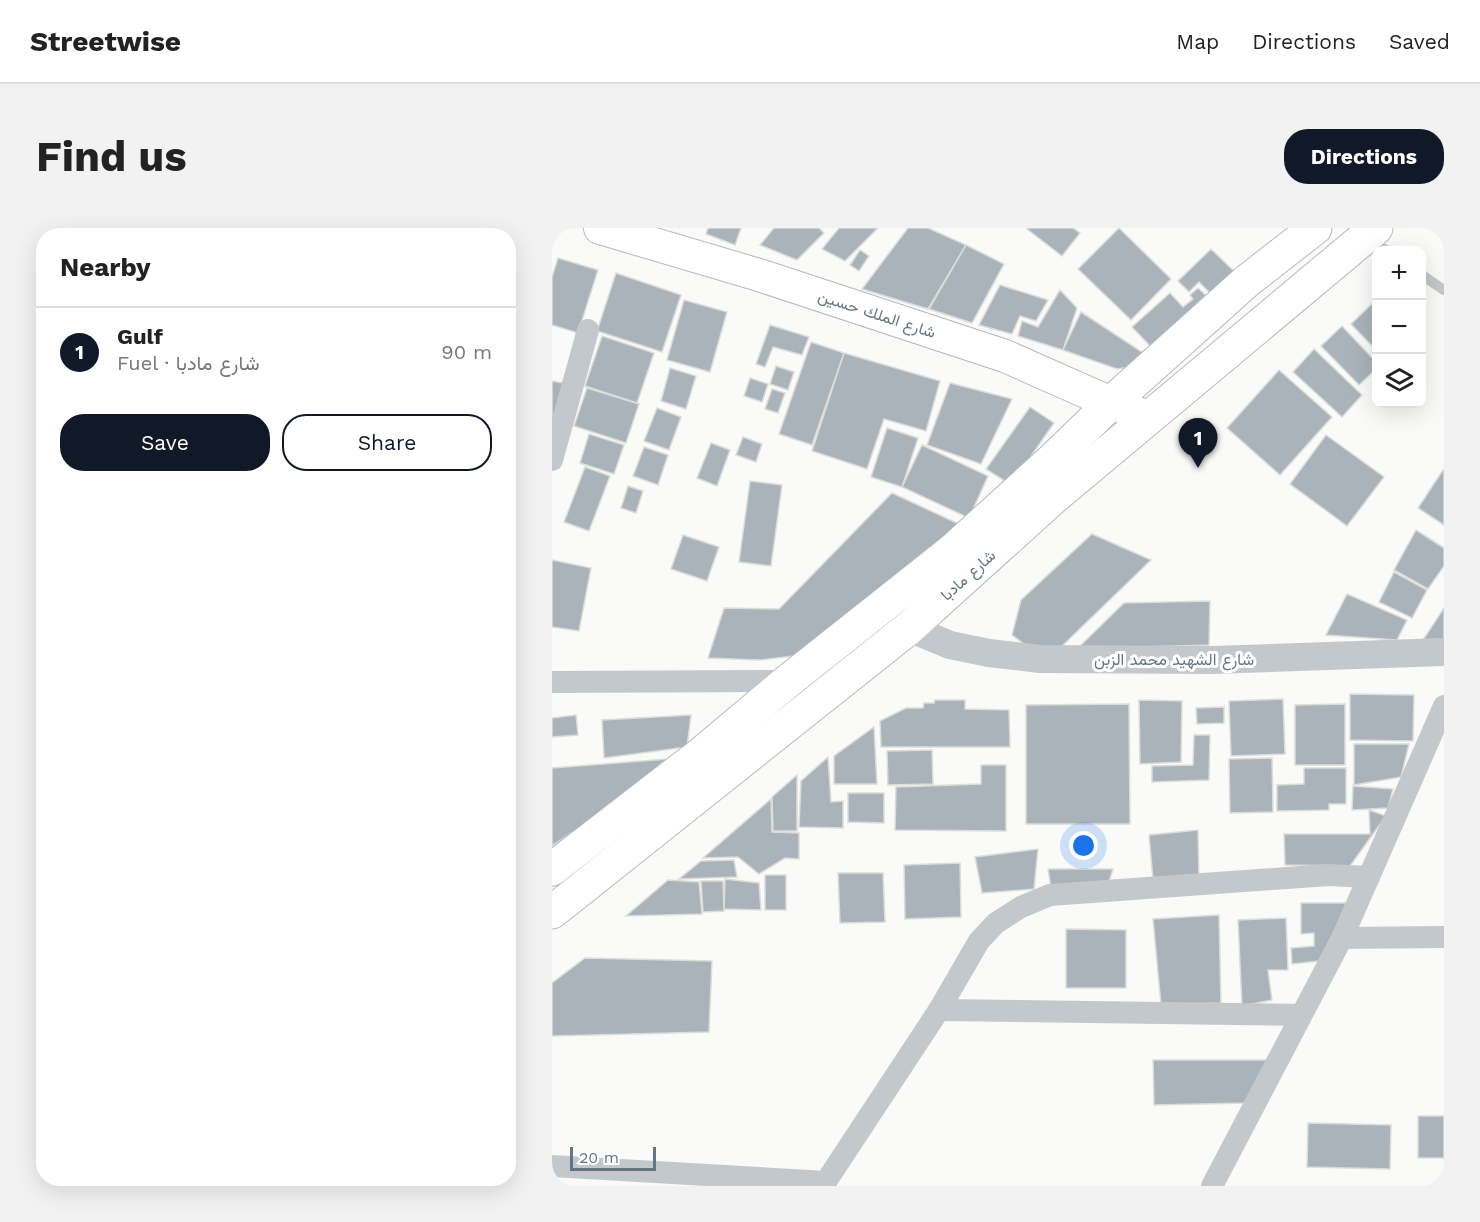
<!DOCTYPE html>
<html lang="en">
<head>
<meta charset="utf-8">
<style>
  :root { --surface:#fff; --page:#f2f2f2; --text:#222; --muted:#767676; --line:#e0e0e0; --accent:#111827 }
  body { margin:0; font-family:"Work Sans",Vazirmatn,sans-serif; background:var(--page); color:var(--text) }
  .controls { position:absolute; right:18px; top:18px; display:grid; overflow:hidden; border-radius:12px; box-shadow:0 6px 24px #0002 }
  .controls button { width:54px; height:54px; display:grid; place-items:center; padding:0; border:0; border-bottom:2px solid var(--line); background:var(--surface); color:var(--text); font:30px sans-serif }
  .scale { position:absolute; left:18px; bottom:15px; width:86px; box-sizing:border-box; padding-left:6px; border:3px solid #657683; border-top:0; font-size:16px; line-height:21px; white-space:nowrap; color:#657683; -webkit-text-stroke:4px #fff; paint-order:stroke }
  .you { position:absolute; left:532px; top:618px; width:21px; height:21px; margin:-15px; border:4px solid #fff; border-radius:50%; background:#1a73e8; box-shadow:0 0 0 9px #1a73e833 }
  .badge { display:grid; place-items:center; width:39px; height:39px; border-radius:50%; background:var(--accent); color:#fff; font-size:20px; font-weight:700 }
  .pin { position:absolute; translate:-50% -50px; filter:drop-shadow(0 2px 3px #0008) }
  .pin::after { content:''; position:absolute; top:32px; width:21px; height:18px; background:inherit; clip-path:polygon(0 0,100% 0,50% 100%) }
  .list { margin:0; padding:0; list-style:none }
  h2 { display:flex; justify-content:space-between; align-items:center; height:78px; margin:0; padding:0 24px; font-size:26px }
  h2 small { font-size:20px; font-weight:400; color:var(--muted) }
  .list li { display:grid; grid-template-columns:39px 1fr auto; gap:18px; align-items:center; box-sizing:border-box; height:90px; padding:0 24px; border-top:2px solid var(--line) }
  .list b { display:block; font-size:22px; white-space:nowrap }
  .list p { margin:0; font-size:20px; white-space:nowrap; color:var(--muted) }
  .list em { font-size:20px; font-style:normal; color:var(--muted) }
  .actions { display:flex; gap:12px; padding:18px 24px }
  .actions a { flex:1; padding:14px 0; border:2px solid var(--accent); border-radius:24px; text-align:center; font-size:21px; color:var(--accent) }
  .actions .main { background:var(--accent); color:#fff }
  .icon { flex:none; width:33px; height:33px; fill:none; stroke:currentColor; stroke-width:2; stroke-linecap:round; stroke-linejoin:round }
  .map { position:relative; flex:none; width:892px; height:958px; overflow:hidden; border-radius:24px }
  header { display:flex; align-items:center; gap:36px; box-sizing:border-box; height:84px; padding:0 30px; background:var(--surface); border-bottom:2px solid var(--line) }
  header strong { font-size:28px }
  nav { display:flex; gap:33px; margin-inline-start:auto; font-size:21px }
  .intro { display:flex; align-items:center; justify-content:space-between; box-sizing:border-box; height:144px; padding:0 36px }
  h1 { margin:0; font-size:42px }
  .button { padding:15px 27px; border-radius:24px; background:var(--accent); color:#fff; font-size:21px; font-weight:700 }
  main { display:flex; gap:36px; padding:0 36px }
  aside { flex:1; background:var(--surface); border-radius:24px; box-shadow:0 6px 24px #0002 }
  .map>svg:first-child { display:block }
  .building { fill:#aab3b9; stroke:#dcdcda; stroke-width:1.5 }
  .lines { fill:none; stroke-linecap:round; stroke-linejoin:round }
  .secondary-casing { stroke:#b3babf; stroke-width:34 }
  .primary-casing { stroke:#b5babe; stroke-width:35 }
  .service { stroke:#c3c8cc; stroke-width:10 }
  .minor { stroke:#c3c8cc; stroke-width:22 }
  .tertiary { stroke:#c3c8cc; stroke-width:28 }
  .secondary { stroke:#fff; stroke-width:32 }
  .primary { stroke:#fff; stroke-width:33 }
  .labels { text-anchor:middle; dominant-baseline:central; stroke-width:6; stroke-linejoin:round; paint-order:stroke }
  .street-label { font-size:16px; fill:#657683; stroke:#fff }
</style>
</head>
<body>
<header>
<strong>Streetwise</strong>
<nav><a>Map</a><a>Directions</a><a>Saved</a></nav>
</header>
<div class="intro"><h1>Find us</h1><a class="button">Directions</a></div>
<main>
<aside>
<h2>Nearby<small></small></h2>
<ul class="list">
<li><span class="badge">1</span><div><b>Gulf</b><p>Fuel · شارع مادبا</p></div><em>90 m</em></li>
</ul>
<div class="actions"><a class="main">Save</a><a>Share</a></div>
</aside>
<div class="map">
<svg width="892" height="958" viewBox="0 0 892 958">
  <rect width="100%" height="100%" fill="#fafaf8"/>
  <g class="building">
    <polygon points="156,0 189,0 183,17 154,6"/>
    <polygon points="222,0 267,0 272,5 245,32 208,17"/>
    <polygon points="287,0 326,0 293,33 270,21"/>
    <polygon points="356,0 376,0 414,17 376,81 310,61"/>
    <polygon points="476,0 521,0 528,5 510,28 475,1"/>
    <polygon points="567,0 619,51 579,92 526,41"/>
    <polygon points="414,17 452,36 420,95 377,81"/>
    <polygon points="659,21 688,49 665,72 647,54 637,64 626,53"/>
    <polygon points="308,22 317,28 307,43 298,37"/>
    <polygon points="6,30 46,42 26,105 0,97 0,49"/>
    <polygon points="64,45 129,67 110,124 45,103"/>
    <polygon points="448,57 496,72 484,93 468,88 460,106 427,97"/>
    <polygon points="646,60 664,77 601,121 580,99 618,65 631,79 641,71 638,67"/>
    <polygon points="508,62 525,80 511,122 466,108 470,93 486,99"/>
    <polygon points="132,72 175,84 158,144 115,132"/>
    <polygon points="824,72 824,122 799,96"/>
    <polygon points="529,84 596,128 586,138 565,141 511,122"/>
    <polygon points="218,97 257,109 250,127 221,119 213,139 204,136"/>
    <polygon points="790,98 824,134 824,141 807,157 769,118"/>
    <polygon points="50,108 102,125 85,175 33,158"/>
    <polygon points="259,114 292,125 260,217 227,206"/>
    <polygon points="762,121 810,167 790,189 741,144"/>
    <polygon points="292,125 388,153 374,203 332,191 315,241 260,223"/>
    <polygon points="224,138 242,144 236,162 218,156"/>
    <polygon points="118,140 144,148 134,181 109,173"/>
    <polygon points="727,142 780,189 728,247 675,200"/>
    <polygon points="198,150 216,156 210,174 192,168"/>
    <polygon points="0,153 11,155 0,197"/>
    <polygon points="398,155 460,171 429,236 375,217"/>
    <polygon points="35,160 87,176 74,215 22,198"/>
    <polygon points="220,161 233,165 226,185 213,181"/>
    <polygon points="478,179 502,195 459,257 434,241"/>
    <polygon points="105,180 129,189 117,222 92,213"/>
    <polygon points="335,200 366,210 350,259 319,249"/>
    <polygon points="37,206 72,217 62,246 28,235"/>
    <polygon points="774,207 832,249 795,298 738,256"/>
    <polygon points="191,209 210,216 204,234 184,227"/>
    <polygon points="159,215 178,222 165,258 145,250"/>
    <polygon points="370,217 436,248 417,290 350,259"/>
    <polygon points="92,219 116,227 106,257 81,248"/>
    <polygon points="33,239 58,248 37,303 12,294"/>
    <polygon points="891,242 892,242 892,297 866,280"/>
    <polygon points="198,253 230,257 219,338 187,334"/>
    <polygon points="76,258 91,263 84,285 69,280"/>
    <polygon points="340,265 409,297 258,426 207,432 156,430 172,380 227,381"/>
    <polygon points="864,302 892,320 892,338 876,361 842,342"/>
    <polygon points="540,306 599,332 508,420 484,425 460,407 469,372"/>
    <polygon points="131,307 167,319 155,353 119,341"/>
    <polygon points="0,332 39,340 27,403 0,399"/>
    <polygon points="842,344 875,362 860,390 827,374"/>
    <polygon points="795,366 855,392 845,412 774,407"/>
    <polygon points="658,373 657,417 525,421 572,375"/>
    <polygon points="892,380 892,411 871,412"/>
    <polygon points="798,466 862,467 861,513 798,512"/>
    <polygon points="731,471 733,526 679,528 677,473"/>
    <polygon points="383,472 413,472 413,481 457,482 458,519 329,519 328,493 354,480 371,480 372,475 382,475"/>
    <polygon points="587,472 630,473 629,534 588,536"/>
    <polygon points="577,476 578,596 474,596 474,477"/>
    <polygon points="793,476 793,537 743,537 743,477"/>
    <polygon points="672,479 672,495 645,496 644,480"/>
    <polygon points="24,487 26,507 0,509 0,490"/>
    <polygon points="139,487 135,519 52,530 50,492"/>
    <polygon points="322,499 325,556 282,556 282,528"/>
    <polygon points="642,507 658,507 657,552 600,554 600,538 641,537"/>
    <polygon points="802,516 857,516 849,549 802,557"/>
    <polygon points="380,522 381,556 336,557 335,523"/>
    <polygon points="276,529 279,574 291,573 291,600 247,599 249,553"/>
    <polygon points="129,530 0,618 0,540"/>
    <polygon points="720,530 721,584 678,585 677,531"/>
    <polygon points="429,537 454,537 454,603 343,602 344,559 429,556"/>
    <polygon points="752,540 794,540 794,576 777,576 777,582 725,583 725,557 752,556"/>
    <polygon points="245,547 245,603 221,603 220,569"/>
    <polygon points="801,558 841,561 836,580 800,582"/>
    <polygon points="296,565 332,565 332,595 296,594"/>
    <polygon points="219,571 220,604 247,605 247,631 233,630 207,646 186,629 151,630"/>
    <polygon points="817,582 834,588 798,638 733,637 732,606 818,606"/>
    <polygon points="646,602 647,649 601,652 597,607"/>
    <polygon points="486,621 482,661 430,665 423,629"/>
    <polygon points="182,632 185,649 127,651 149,633"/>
    <polygon points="408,635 409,689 353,691 352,637"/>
    <polygon points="496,641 561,641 556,657 499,660"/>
    <polygon points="286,645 331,645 333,694 288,695"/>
    <rect x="213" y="647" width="21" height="35"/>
    <polygon points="173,651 207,655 209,682 172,681"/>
    <polygon points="116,652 147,654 150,686 74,688"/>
    <polygon points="149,653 171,653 172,683 151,684"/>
    <polygon points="749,675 802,675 767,733 740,736 739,720 762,718 762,705 749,706"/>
    <polygon points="667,687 669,775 609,777 601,691"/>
    <polygon points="734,690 736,742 716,742 720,772 690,778 686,692"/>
    <polygon points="514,701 574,702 574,760 514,760"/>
    <polygon points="33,730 160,733 157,804 0,808 0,755"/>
    <polygon points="601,832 716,832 694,875 602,877"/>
    <rect x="866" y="888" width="26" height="42"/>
    <polygon points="756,895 839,897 838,941 755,939"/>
  </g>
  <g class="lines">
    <defs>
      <polyline id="secondary" points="48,0 207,47 453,128 559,175 596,189"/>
      <g id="primary">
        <polyline points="0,641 149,526 236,453 400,323 499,233 559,175 695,53 763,0"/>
        <polyline points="0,684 357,400 501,270 824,0"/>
      </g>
    </defs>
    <use href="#secondary" class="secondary-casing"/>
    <use href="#primary" class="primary-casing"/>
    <g class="service">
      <polyline points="816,11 834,22"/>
      <polyline points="870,47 892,62"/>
    </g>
    <g class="minor">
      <polyline points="0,232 36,102"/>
      <polyline points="0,454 236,453"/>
      <polyline points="790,710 892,709"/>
      <polyline points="387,782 749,787"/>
      <polyline points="0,938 274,954"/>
      <polyline points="271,958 387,782 427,713 444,695 469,679 498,667 776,647 817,649"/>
      <polyline points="660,958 790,710 892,478"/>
    </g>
    <polyline class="tertiary" points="357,400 398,417 437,425 488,431 660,432 892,424"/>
    <use href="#secondary" class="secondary"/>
    <use href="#primary" class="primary"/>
  </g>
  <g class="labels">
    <g class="street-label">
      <text transform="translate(325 86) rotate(18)">شارع الملك حسين</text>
      <text transform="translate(416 347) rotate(-42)">شارع مادبا</text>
      <text x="622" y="431">شارع الشهيد محمد الزبن</text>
    </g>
  </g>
</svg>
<div class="controls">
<button>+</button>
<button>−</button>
<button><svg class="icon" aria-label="layers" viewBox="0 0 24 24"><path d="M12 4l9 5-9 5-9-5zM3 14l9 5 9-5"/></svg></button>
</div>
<div class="scale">20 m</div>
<div class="you"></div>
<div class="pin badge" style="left:646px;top:240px">1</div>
</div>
</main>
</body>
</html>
